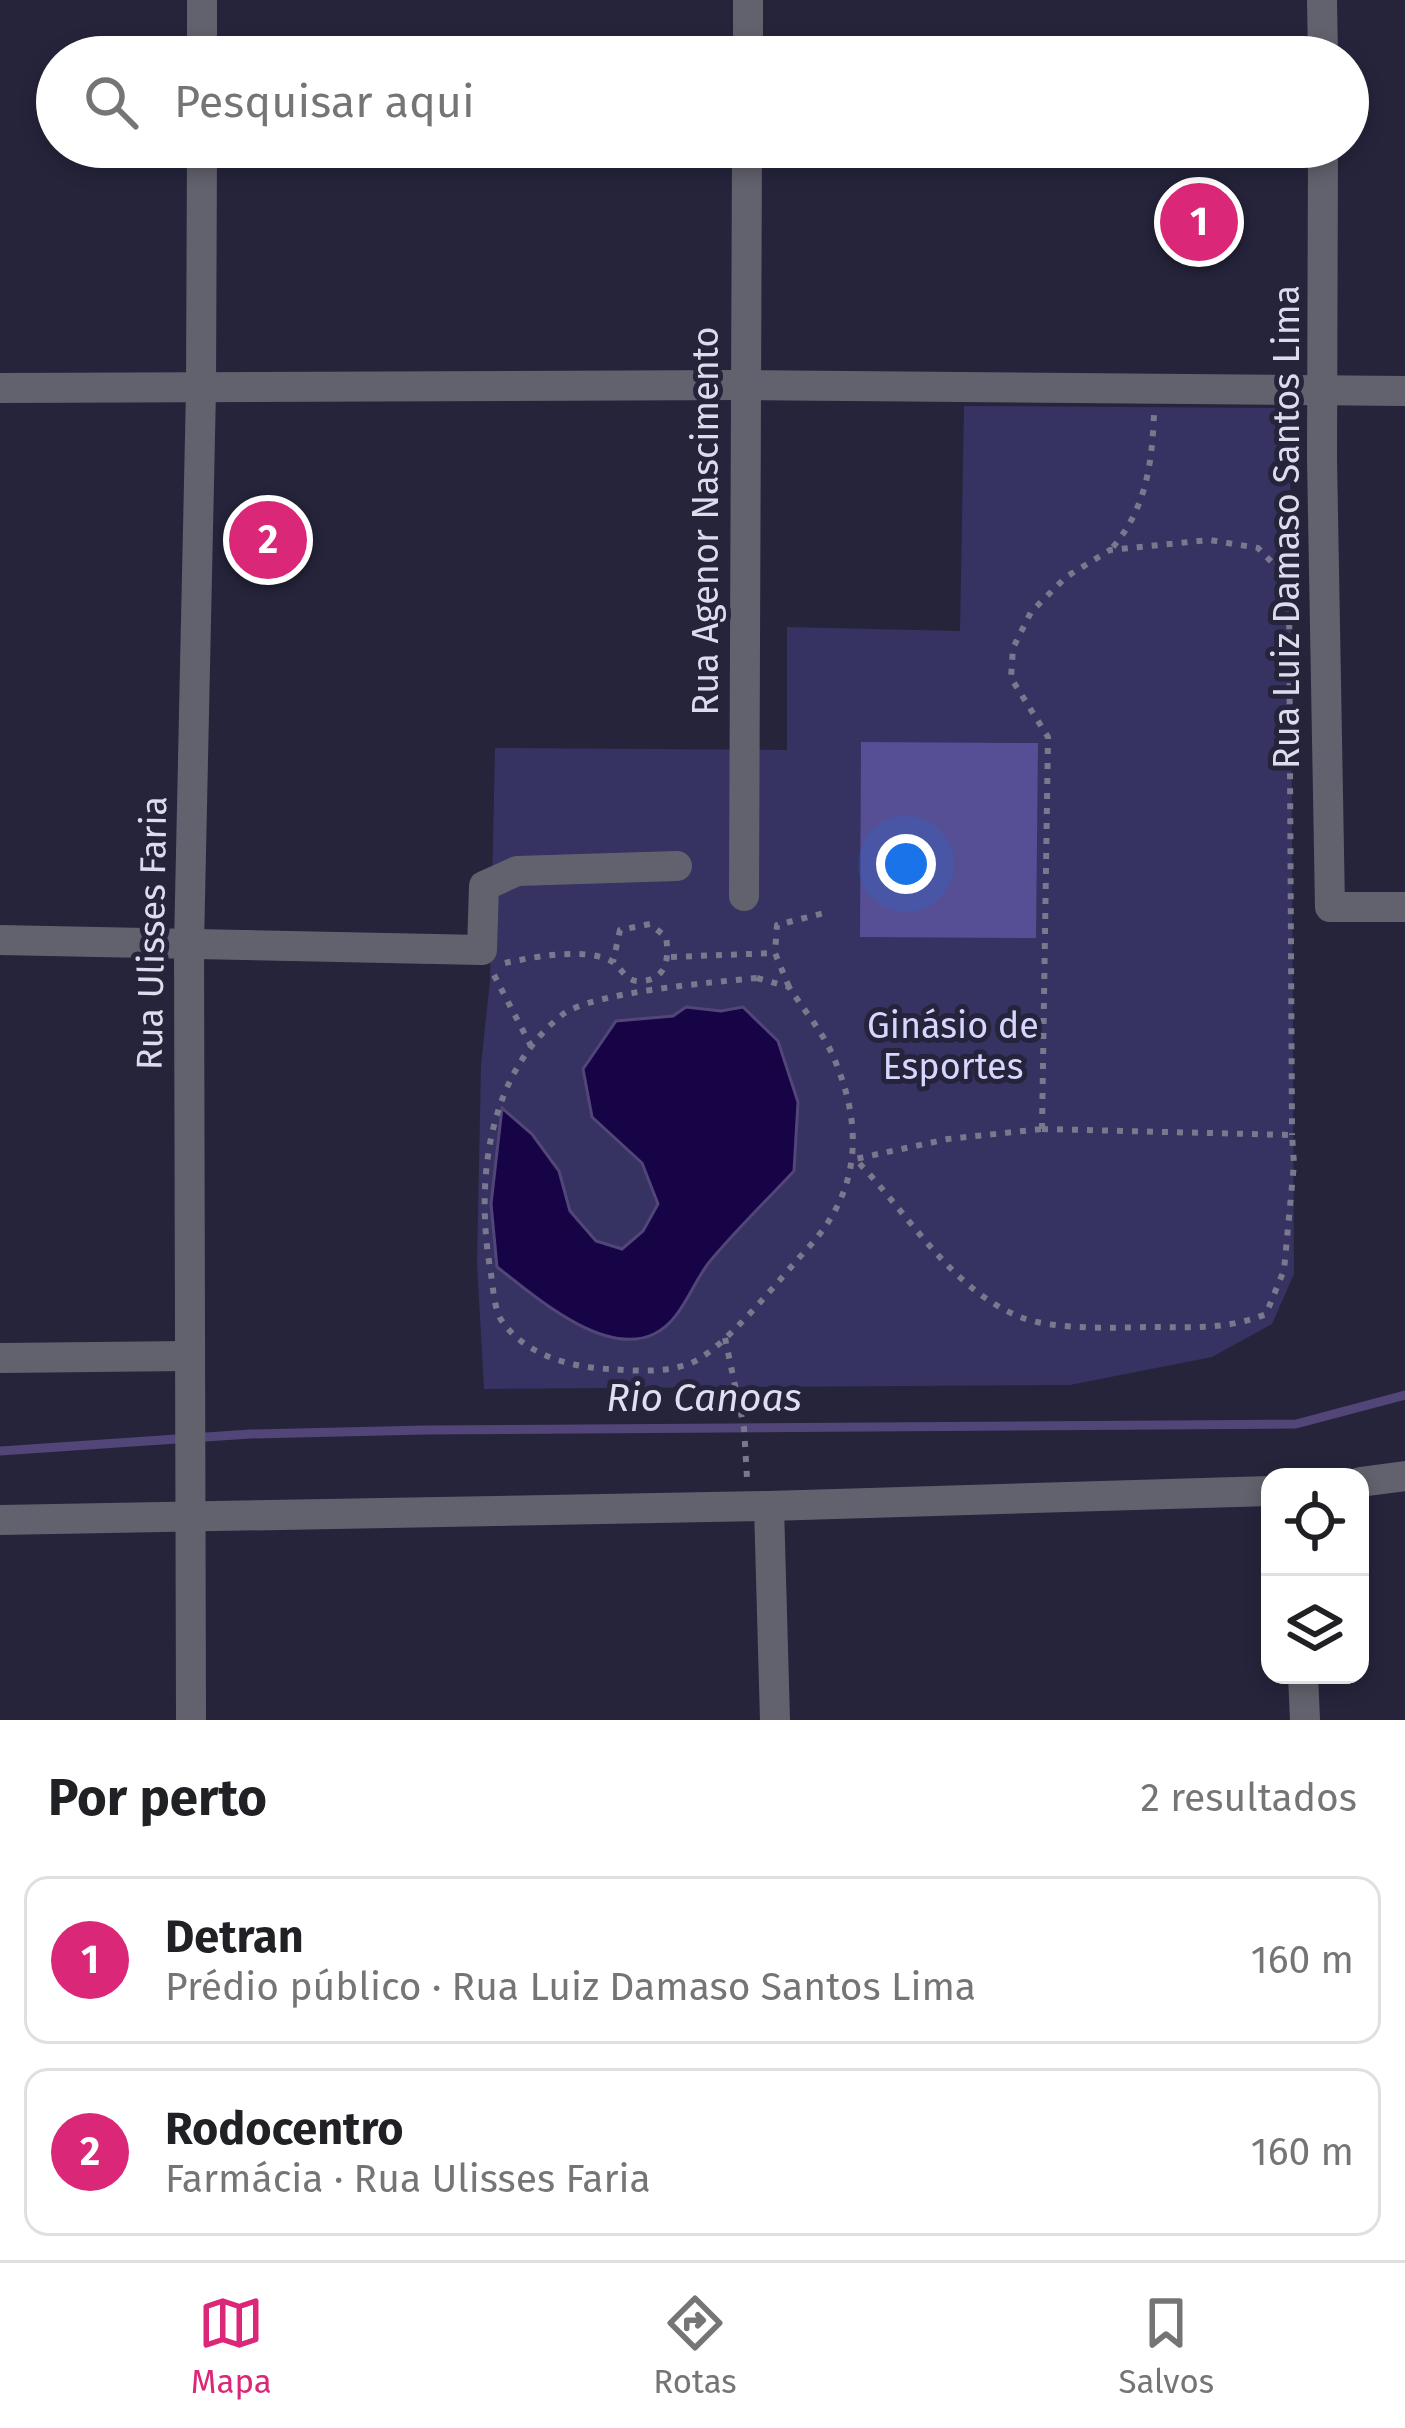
<!DOCTYPE html>
<html lang="pt">
<head>
<meta charset="utf-8">
<style>
  :root { --surface:#fff; --page:#f2f2f2; --text:#202124; --muted:#757577; --line:#e0e0e0; --accent:#db2777 }
  body { margin:0; font-family:"Fira Sans",sans-serif; background:var(--page); color:var(--text) }
  .controls { position:absolute; right:36px; bottom:36px; display:grid; overflow:hidden; border-radius:24px; box-shadow:0 6px 18px #0003 }
  .controls button { width:108px; height:108px; display:grid; place-items:center; padding:0; border:0; border-bottom:3px solid var(--line); background:var(--surface); color:var(--text); font:60px sans-serif }
  .you { position:absolute; left:906px; top:864px; width:42px; height:42px; margin:-30px; border:9px solid #fff; border-radius:50%; background:#1a73e8; box-shadow:0 0 0 18px #1a73e833 }
  .badge { display:grid; place-items:center; width:78px; height:78px; border-radius:50%; background:var(--accent); color:#fff; font-size:39px; font-weight:700 }
  .pin { position:absolute; translate:-50% -50%; border:6px solid #fff; box-shadow:0 3px 12px #0006 }
  .list { margin:0; padding:0; list-style:none }
  h2 { display:flex; justify-content:space-between; align-items:center; height:156px; margin:0; padding:0 48px; font-size:51px }
  h2 small { font-size:39px; font-weight:400; color:var(--muted) }
  .list li { display:grid; grid-template-columns:78px 1fr auto; gap:36px; align-items:center; box-sizing:border-box; height:168px; margin:0 24px 24px; padding:0 24px; border:3px solid var(--line); border-radius:24px }
  .list b { display:block; font-size:45px; white-space:nowrap }
  .list p { margin:0; font-size:39px; white-space:nowrap; color:var(--muted) }
  .list em { font-size:39px; font-style:normal; color:var(--muted) }
  .icon { flex:none; width:66px; height:66px; fill:none; stroke:currentColor; stroke-width:2; stroke-linecap:round; stroke-linejoin:round }
  .map { position:relative; flex:none; width:1405px; height:1720px; overflow:hidden }
  .search { position:absolute; background:var(--surface); box-shadow:0 6px 18px #0003; left:36px; right:36px; top:36px; height:132px; display:flex; align-items:center; gap:30px; box-sizing:border-box; padding:0 42px; border-radius:66px; color:var(--muted); font-size:45px }
  .sheet { height:540px; background:var(--surface) }
  nav { display:flex; justify-content:space-around; align-items:center; box-sizing:border-box; height:168px; border-top:3px solid var(--line); background:var(--surface); font-size:33px; color:var(--muted) }
  nav a { display:grid; justify-items:center; gap:6px }
  nav .on { color:var(--accent) }
  .map>svg:first-child { display:block }
  .green { fill:#363261 }
  .water { fill:#170446; stroke:#524578; stroke-width:3 }
  .lines { fill:none; stroke-linecap:round; stroke-linejoin:round }
  .stream { stroke:#524578; stroke-width:9 }
  .building { fill:#564f96 }
  .path { stroke:#79788c; stroke-width:6; stroke-dasharray:6 9; stroke-linecap:butt }
  .minor { stroke:#62626e; stroke-width:30 }
  .labels { text-anchor:middle; dominant-baseline:central; stroke-width:10; stroke-linejoin:round; paint-order:stroke }
  .street-label { font-size:36px; fill:#dcdcec; stroke:#25243b }
  .park-label { font-size:36px; fill:#d6d6ff; stroke:#25243b }
  .water-label { font-size:39px; font-style:italic; fill:#dfdff4; stroke:#25243b }
</style>
</head>
<body>
<div class="map">
<svg width="1405" height="1720" viewBox="0 0 1405 1720">
  <rect width="100%" height="100%" fill="#25243b"/>
  <polygon class="green" points="964,406 1290,408 1294,1274 1272,1324 1212,1357 1070,1385 484,1389 477,1263 481,1065 490,980 495,748 787,750 787,627 960,631"/>
  <path class="water" d="M686,1007L721,1011L743,1007L778,1041L798,1102L794,1171C767,1200 737,1229 711,1260C692,1282 683,1320 654,1334C604,1358 533,1295 497,1267L491,1204L502,1108L532,1134L559,1171L570,1211L596,1241L622,1249L643,1231L658,1204L642,1163L592,1117L583,1069L616,1021L673,1016Z"/>
  <g class="lines">
    <polyline class="stream" points="0,1451 250,1434 426,1430 1296,1424 1405,1395"/>
  </g>
  <polygon class="building" points="861,742 1038,743 1036,938 860,937"/>
  <g class="lines">
    <g class="path">
      <path d="M1113,547C1146,508 1152,464 1154,414"/>
      <polyline points="671,957 775,953"/>
      <path d="M505,963C532,957 585,947 611,961C623,968 625,983 642,981C668,979 669,956 666,937L650,924L620,930L613,962"/>
      <polyline points="494,975 531,1046"/>
      <path d="M757,978L789,987C803,1009 823,1032 833,1056C864,1127 861,1191 807,1249C781,1277 724,1350 691,1363C667,1373 636,1371 611,1369C571,1368 522,1354 500,1318C494,1306 493,1287 491,1274C475,1184 486,1076 562,1015C591,992 716,982 757,978Z"/>
      <polyline points="789,987 775,953 777,925 824,913"/>
      <polyline points="1042,1129 1048,737 1011,678 1013,648 1031,612 1066,577 1110,550 1210,540 1258,548 1289,580 1292,1135"/>
      <path d="M1042,1129L1292,1135L1294,1164L1284,1270L1266,1314C1228,1330 1189,1327 1149,1327C1113,1328 1053,1330 1020,1317C950,1289 907,1211 855,1159L948,1139Z"/>
      <polyline points="725,1338 744,1428 747,1478"/>
    </g>
    <g class="minor">
      <polyline points="1322,0 1323,57"/>
      <polyline points="202,57 202,0"/>
      <polyline points="748,57 748,0"/>
      <polyline points="1323,147 1322,458 1330,907 1405,907"/>
      <polyline points="0,388 745,385 1405,391"/>
      <polyline points="744,896 747,147"/>
      <polyline points="0,940 482,950 484,886 517,871 677,866"/>
      <polyline points="0,1358 189,1356"/>
      <polyline points="1360,1482 1405,1476"/>
      <polyline points="769,1506 775,1720"/>
      <polyline points="0,1520 769,1506 1270,1491"/>
      <polyline points="1303,1675 1305,1720"/>
      <polyline points="191,1720 189,945 201,390 202,147"/>
    </g>
  </g>
  <g class="labels">
    <g class="street-label">
      <text transform="translate(706 521) rotate(-90)">Rua Agenor Nascimento</text>
      <text transform="translate(1287 527) rotate(-90)">Rua Luiz Damaso Santos Lima</text>
      <text transform="translate(152 933) rotate(-89)">Rua Ulisses Faria</text>
    </g>
    <g class="park-label">
      <text x="953" y="1026">Ginásio de<tspan x="953" dy="41">Esportes</tspan></text>
    </g>
    <g class="water-label">
      <text x="704" y="1398">Rio Canoas</text>
    </g>
  </g>
</svg>
<div class="controls">
<button><svg class="icon" aria-label="locate" viewBox="0 0 24 24"><circle cx="12" cy="12" r="6"/><path d="M12 2v4M12 18v4M2 12h4M18 12h4"/></svg></button>
<button><svg class="icon" aria-label="layers" viewBox="0 0 24 24"><path d="M12 4l9 5-9 5-9-5zM3 14l9 5 9-5"/></svg></button>
</div>
<div class="you"></div>
<div class="pin badge" style="left:1199px;top:222px">1</div>
<div class="pin badge" style="left:268px;top:540px">2</div>
<div class="search"><svg class="icon" aria-label="search" viewBox="0 0 24 24"><circle cx="10" cy="10" r="6"/><path d="M15 15l6 6"/></svg>Pesquisar aqui</div>
</div>
<section class="sheet">
<h2>Por perto<small>2 resultados</small></h2>
<ul class="list">
<li><span class="badge">1</span><div><b>Detran</b><p>Prédio público · Rua Luiz Damaso Santos Lima</p></div><em>160 m</em></li>
<li><span class="badge">2</span><div><b>Rodocentro</b><p>Farmácia · Rua Ulisses Faria</p></div><em>160 m</em></li>
</ul>
</section>
<nav>
<a class="on"><svg class="icon" aria-label="map" viewBox="0 0 24 24"><path d="M3 6l6-2 6 2 6-2v14l-6 2-6-2-6 2zM9 4v14M15 6v14"/></svg>Mapa</a>
<a><svg class="icon" aria-label="directions" viewBox="0 0 24 24"><path d="M12 3l9 9-9 9-9-9zM9 14v-3h6M13 9l2 2-2 2"/></svg>Rotas</a>
<a><svg class="icon" aria-label="saved" viewBox="0 0 24 24"><path d="M7 4h10v16l-5-4-5 4z"/></svg>Salvos</a>
</nav>
</body>
</html>
